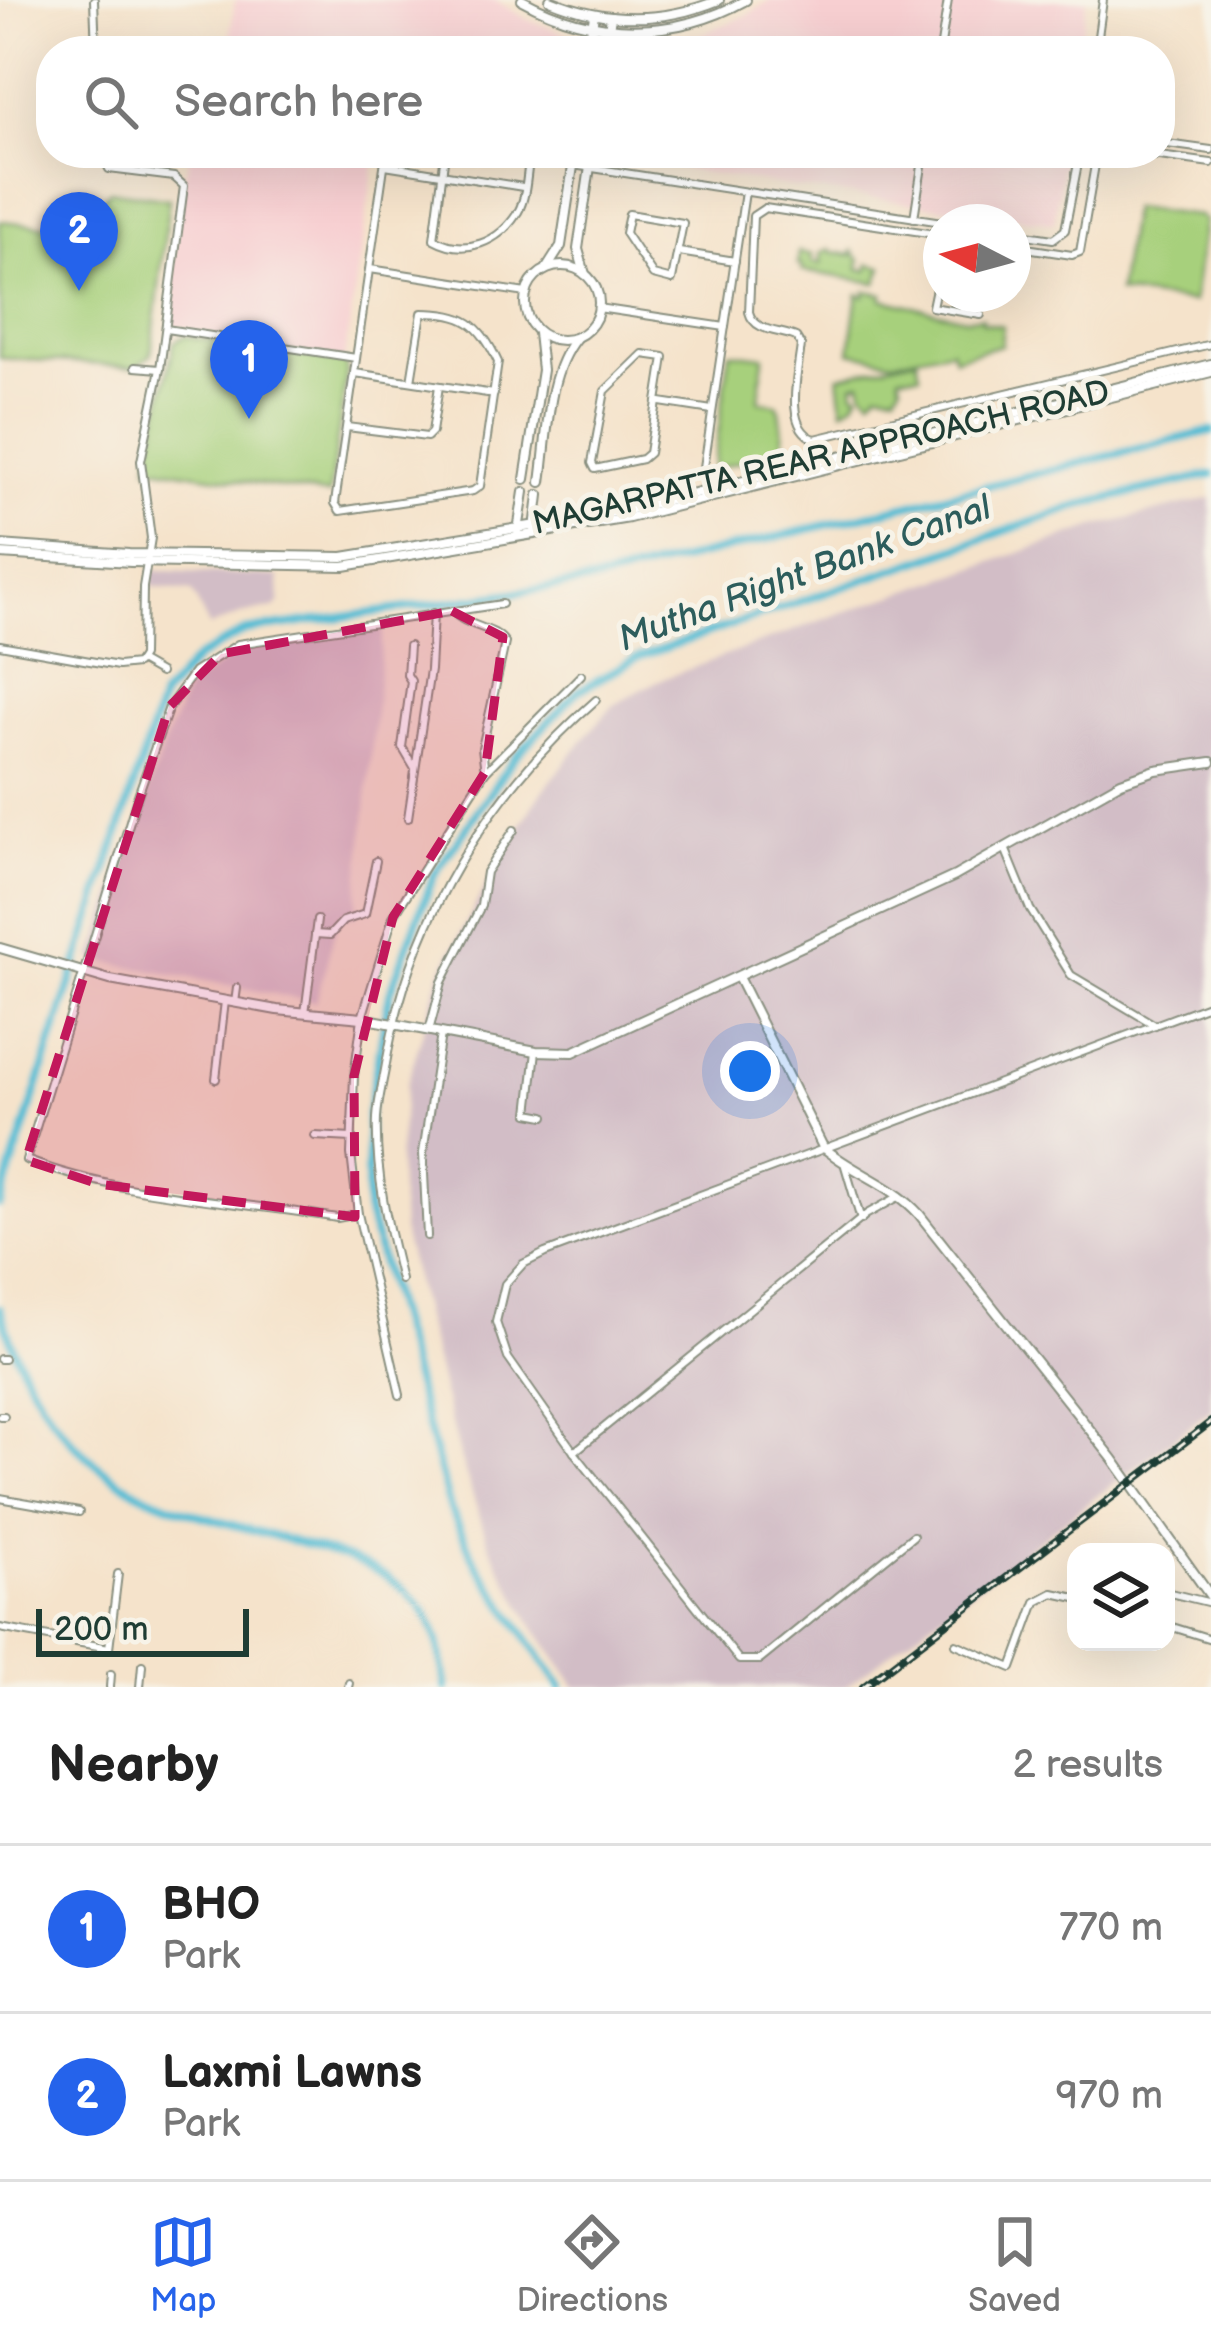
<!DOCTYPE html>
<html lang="en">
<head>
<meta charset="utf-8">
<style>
  :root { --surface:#fff; --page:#f6f6f6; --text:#222; --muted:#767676; --line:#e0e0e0; --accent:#2563eb }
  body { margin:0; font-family:"Balsamiq Sans",sans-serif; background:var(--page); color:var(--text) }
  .controls { position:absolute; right:36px; bottom:36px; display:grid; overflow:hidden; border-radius:24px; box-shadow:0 12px 48px #0002 }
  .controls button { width:108px; height:108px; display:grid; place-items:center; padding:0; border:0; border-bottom:3px solid var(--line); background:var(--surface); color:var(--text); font:60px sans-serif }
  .compass { position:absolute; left:923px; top:204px; width:108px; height:108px; border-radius:50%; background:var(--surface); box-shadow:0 12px 48px #0002; rotate:276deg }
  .scale { position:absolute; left:36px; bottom:30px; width:213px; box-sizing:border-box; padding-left:12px; border:6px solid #1f3d34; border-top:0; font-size:33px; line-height:42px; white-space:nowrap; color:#1f3d34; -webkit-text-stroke:9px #f7f3e8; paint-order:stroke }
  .you { position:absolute; left:750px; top:1071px; width:42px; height:42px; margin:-30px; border:9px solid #fff; border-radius:50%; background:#1a73e8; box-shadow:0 0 0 18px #1a73e833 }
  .badge { display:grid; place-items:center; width:78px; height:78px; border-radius:50%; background:var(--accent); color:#fff; font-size:39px; font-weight:700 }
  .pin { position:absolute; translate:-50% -99px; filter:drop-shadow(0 3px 6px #0008) }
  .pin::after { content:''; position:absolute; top:63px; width:42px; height:36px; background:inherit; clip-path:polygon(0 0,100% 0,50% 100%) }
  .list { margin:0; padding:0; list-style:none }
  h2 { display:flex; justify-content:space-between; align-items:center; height:156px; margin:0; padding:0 48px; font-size:51px }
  h2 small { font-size:39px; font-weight:400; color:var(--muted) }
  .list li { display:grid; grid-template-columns:78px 1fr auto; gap:36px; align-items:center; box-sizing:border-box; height:168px; padding:0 48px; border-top:3px solid var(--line) }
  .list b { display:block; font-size:45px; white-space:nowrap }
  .list p { margin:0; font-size:39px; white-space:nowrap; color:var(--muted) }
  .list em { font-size:39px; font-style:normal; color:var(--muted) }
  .icon { flex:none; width:66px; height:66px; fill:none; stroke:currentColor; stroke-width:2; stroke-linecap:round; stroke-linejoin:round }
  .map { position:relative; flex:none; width:1211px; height:1687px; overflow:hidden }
  .search { position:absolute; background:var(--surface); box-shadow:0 12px 48px #0002; left:36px; right:36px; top:36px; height:132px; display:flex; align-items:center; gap:30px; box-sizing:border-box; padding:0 42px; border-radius:48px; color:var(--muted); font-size:45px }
  .sheet { height:492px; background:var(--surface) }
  nav { display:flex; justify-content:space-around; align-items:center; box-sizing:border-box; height:168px; border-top:3px solid var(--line); background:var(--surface); font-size:33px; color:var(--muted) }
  nav a { display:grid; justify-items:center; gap:6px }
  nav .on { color:var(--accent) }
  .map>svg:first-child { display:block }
  .built { fill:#f7cfd1 }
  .industrial { fill:#d2bdc6 }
  .green { fill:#a7d07b; stroke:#638658; stroke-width:3 }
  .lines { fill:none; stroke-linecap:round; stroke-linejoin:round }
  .canal { stroke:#56bdd4; stroke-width:8 }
  .minor-casing { stroke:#8a9080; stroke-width:10 }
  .tertiary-casing { stroke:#8a9080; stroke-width:12 }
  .minor { stroke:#fff; stroke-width:6 }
  .tertiary { stroke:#fff; stroke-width:8 }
  .rail-casing { stroke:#1f3d34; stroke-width:8 }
  .rail { stroke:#f7f3e8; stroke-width:3; stroke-dasharray:9; stroke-linecap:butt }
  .marked { fill:#c2185b; fill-opacity:0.2; stroke:#c2185b; stroke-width:9; stroke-dasharray:24 15; stroke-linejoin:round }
  .labels { text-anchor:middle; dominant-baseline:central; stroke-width:10; stroke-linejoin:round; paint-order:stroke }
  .street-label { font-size:33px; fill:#1f3d34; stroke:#f7f3e8 }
  .water-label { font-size:36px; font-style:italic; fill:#2d5d5c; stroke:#f7f3e8 }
</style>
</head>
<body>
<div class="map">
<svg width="1211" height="1687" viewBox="0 0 1211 1687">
  <rect width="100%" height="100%" fill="#f7f3e8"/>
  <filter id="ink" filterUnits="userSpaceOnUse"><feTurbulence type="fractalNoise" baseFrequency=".00833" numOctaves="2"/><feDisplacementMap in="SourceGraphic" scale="24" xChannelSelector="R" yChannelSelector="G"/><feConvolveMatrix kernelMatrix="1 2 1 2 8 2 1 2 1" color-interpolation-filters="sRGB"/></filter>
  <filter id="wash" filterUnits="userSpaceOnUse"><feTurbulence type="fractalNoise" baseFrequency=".004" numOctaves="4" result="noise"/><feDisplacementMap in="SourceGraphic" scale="48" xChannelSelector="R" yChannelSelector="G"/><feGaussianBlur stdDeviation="2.7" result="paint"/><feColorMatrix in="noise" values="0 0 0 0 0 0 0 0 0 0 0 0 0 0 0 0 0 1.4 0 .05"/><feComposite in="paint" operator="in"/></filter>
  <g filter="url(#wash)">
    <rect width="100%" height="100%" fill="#f5e3cb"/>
    <g class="built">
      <polygon points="235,0 495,0 528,20 567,34 572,39 570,51 287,51 229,42"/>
      <polygon points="771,0 1087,0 1079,51 620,51 621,44 658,43 702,34 743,17"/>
      <polygon points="191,153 376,153 343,367 339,371 179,326 168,343 180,192"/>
      <polygon points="605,153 1064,153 1054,223 786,186 604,157"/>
    </g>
    <g class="industrial">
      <polygon points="1211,498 1211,1410 845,1687 576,1687 529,1619 490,1548 457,1448 402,1230 398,1159 406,1087 440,974 499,859 540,795 586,736 614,705 657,681 841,613 1095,527"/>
      <polygon points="151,570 279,577 280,602 275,608 243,614 209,627 192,592 151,587"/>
      <polygon points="383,629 356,916 339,915 316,1002 92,959 163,747 187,689 230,658 255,649"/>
    </g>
    <g class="green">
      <path d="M110,190L169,199L151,355L135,367L0,358V221C54,225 74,238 110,190Z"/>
      <polygon points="1131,208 1199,216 1204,221 1193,302 1118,293"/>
      <polygon points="830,249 832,252 852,255 853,251 860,260 859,269 868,271 869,264 883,267 877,283 802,271 802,266 798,265 799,252 813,255 812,262 821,264 821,253"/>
      <polygon points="866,291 883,294 882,299 965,318 982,317 982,322 1003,326 1001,345 954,358 951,349 893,361 850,352 858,294 865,296"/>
      <polygon points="185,336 345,362 347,372 329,495 148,466 174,342"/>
      <polygon points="730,352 764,356 759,401 777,404 780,410 785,450 713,469"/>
      <polygon points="917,358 920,374 899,375 901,384 896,393 879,391 871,398 863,391 861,382 853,384 854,392 859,394 855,402 843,409 839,376"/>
    </g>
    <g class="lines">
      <g class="canal">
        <polyline points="0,1205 162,697 197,658 245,631 596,581 1211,431"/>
        <path d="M0,1308C22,1387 70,1461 147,1496C196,1518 253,1529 305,1545C350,1559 383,1567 417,1602C439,1626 441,1657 446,1687"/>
        <polyline points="561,1687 476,1563 450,1508 367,1210 368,1114 390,993 434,875 513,759 578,691 636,658 1084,504 1211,475"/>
      </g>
    </g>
  </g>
  <g filter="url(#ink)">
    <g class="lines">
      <defs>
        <g id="minor">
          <polyline points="94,0 96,51"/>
          <polyline points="940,51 948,0"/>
          <polyline points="1096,51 1103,0"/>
          <polyline points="1160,143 1211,150"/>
          <path d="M386,153L335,503L340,511L473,491L480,486L498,362C480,323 465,313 422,313L411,381"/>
          <path d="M445,153L434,239C465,256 499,243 518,212C527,197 527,170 530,153"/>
          <polyline points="1137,153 1211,163"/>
          <polyline points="385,165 523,187"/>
          <polyline points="573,165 942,222"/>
          <polygon points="629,214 683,223 672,280 653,275 625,233"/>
          <polyline points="914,218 924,153"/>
          <polyline points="1013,233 1053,239 1065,230 1080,153"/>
          <path d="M941,235L765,208L753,216L749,312C754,332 779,330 796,337L801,345C798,373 783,428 815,439L1211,344"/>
          <polyline points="1013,246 1072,255 1080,252 1097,153"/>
          <polyline points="679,252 735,261"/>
          <polyline points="941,264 932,307 981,315"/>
          <polyline points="370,269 526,293"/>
          <polyline points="598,308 725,327"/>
          <polyline points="975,314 979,294"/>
          <polyline points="166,329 356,358"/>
          <polygon points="643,354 664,357 649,453 642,459 595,469 592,463 605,391"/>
          <polyline points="135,367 160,369"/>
          <polyline points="355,373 494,394"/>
          <polyline points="660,402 712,410"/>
          <polyline points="347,427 427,437 432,432 439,386"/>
          <polyline points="703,474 745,192"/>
          <path d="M452,611C467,628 495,626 505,643L482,748L485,772"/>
          <polyline points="0,645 118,666 137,664 142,656 143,587 151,538 141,461 160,369 184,186 174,177 109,169 102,153"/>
          <polyline points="409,646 407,675 411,681 402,747 415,769"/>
          <polyline points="139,661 160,673"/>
          <polyline points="408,818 430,670 433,613"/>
          <polyline points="1005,848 1030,909 1071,975 1155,1025"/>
          <polyline points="315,934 330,935 343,921 365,914 376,861"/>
          <polyline points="235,1003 237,988"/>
          <polyline points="305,1013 317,920"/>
          <polyline points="429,1031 442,982 481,906 486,872 514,830"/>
          <polyline points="536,1051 529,1113 545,1116"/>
          <polyline points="216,1079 225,1001"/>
          <polyline points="315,1136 352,1138"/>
          <polyline points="845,1166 861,1220"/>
          <path d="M358,1214L337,1218C233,1200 126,1198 26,1160L137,798L169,707L194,672L238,644L502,604"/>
          <polyline points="427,1236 423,1153 441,1034"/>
          <path d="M401,1280C388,1227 375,1174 377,1118C378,1100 383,1082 386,1064C410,920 487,795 596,700"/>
          <polyline points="0,1359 4,1359"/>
          <polyline points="400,1395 358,1214 351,1154 354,1076 362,1018 393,917 446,833 485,772 581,675"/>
          <polyline points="0,1416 4,1416"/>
          <polyline points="574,1452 867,1214 900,1196"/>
          <polyline points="0,1498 79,1512"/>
          <polyline points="913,1536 760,1660 739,1660 574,1452 508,1358 496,1322 505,1284 523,1264 545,1253 1211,1004"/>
          <polyline points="1166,1592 1211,1603"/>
          <polyline points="1166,1625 1211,1639"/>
          <polyline points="0,1628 109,1648 118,1574"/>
          <polyline points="956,1644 1012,1668 1036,1602 1053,1593 1076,1598"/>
          <polyline points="110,1687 111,1674"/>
          <polyline points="140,1687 142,1665"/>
          <polyline points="348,1687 349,1683"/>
        </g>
        <g id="tertiary">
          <path d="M522,0C593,39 675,40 746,0"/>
          <path d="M550,0C606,23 663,23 719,0"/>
          <polyline points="589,51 594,14"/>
          <polyline points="606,51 611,16"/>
          <circle cx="562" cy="303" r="37"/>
          <polyline points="547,268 561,246 575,153"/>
          <polyline points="585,274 578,249 592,153"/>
          <polyline points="525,479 542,370 538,333"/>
          <path d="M541,482C548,435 546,375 576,338"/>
          <polyline points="535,529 539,495"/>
          <polyline points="518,531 524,492"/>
          <polyline points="0,545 129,554 343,557 627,510 1211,364"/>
          <polyline points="0,554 131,562 344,566 629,518 1211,372"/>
          <polyline points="0,948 110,980 277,1010 362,1018 536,1051 573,1052 955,876 1121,782 1156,770 1211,762"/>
          <path d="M738,977L823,1147C853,1173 892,1184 919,1214L1113,1459L1211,1597"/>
        </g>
      </defs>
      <use href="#minor" class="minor-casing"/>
      <use href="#tertiary" class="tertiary-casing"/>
      <use href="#minor" class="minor"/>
      <use href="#tertiary" class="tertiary"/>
      <defs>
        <polyline id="rail" points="863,1687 1211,1422"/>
      </defs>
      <use href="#rail" class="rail-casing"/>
      <use href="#rail" class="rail"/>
    </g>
  </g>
  <path class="marked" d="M452,611L503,637L485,772L393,917L354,1076L355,1217L98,1184L26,1160L169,707L221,654Z"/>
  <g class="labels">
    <g class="street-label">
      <text transform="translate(821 458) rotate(-13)">MAGARPATTA REAR APPROACH ROAD</text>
    </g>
    <g class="water-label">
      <text transform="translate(805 574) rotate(-20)">Mutha Right Bank Canal</text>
    </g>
  </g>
</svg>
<div class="controls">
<button><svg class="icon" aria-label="layers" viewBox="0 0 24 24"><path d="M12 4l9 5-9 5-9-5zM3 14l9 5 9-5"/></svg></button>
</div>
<svg class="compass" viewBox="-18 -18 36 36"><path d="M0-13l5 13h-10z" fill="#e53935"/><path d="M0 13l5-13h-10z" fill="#767676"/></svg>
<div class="scale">200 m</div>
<div class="you"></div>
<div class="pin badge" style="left:249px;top:419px">1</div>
<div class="pin badge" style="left:79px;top:291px">2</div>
<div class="search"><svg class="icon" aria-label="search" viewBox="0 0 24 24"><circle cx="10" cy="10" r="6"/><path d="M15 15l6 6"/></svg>Search here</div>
</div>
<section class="sheet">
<h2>Nearby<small>2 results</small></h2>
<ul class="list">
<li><span class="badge">1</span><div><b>BHO</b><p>Park</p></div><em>770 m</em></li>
<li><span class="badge">2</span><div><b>Laxmi Lawns</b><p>Park</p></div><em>970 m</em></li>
</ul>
</section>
<nav>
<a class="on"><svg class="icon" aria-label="map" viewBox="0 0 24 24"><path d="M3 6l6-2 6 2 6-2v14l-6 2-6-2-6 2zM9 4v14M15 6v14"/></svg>Map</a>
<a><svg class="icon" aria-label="directions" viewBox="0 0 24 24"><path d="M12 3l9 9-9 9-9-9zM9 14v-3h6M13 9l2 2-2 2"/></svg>Directions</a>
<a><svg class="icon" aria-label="saved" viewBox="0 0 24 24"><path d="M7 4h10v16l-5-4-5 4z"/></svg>Saved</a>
</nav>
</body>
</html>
